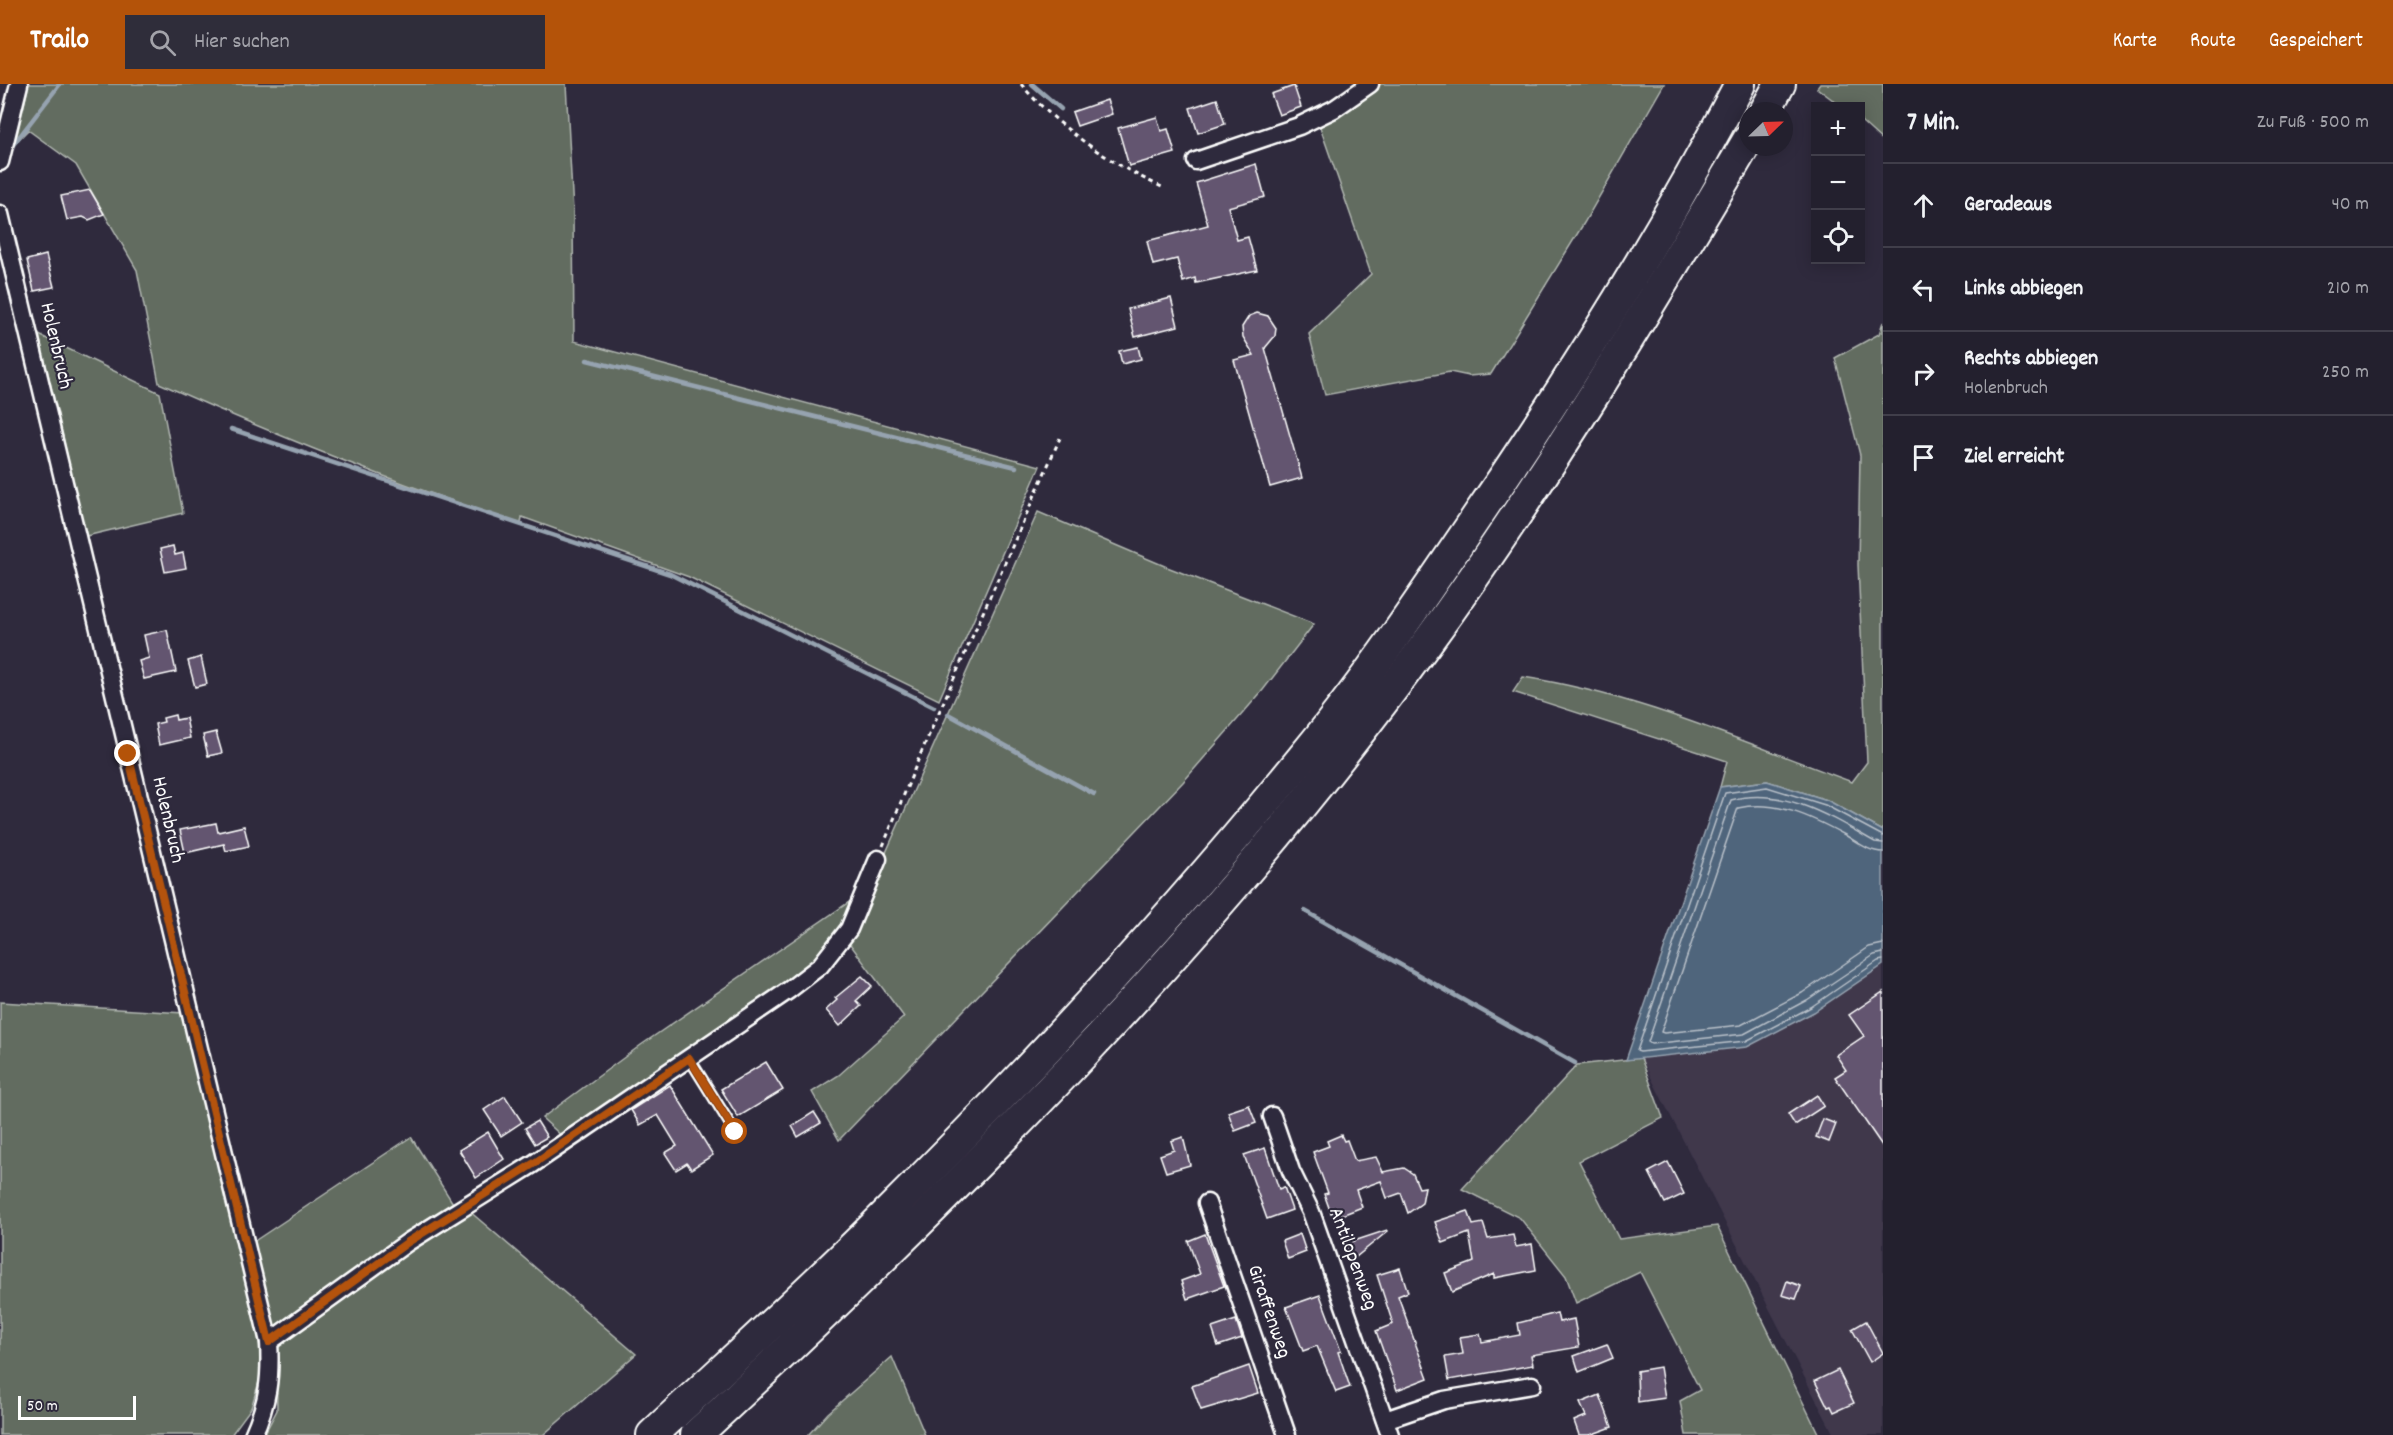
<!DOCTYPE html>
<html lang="de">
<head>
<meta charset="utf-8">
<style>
  :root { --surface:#23202e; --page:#2f2d3a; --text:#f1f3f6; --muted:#a3a3aa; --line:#403e4a; --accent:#b45309 }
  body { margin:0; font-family:Dekko,sans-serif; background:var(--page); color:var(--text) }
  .controls { position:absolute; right:18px; top:18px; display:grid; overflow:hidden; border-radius:0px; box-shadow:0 3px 15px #0003 }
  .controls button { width:54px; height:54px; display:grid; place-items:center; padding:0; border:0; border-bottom:2px solid var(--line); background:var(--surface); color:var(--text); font:30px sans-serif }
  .compass { position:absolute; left:1739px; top:18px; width:54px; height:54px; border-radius:50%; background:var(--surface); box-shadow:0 3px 15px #0003; rotate:67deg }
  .scale { position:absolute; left:18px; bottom:15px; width:118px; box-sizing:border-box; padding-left:6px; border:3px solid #fff; border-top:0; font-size:16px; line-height:21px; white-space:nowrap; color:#fff; -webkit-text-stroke:4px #2f2a3d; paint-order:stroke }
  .stop { position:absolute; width:18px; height:18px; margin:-14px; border:4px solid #b45309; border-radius:50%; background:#fff }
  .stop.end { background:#b45309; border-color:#fff; box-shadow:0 2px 6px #0008 }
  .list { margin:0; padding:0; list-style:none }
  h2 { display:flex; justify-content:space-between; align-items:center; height:78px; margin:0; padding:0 24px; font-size:26px }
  h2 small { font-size:20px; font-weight:400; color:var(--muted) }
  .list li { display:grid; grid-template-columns:39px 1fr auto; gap:18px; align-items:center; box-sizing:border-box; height:84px; padding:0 24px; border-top:2px solid var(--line) }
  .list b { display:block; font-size:22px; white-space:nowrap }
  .list p { margin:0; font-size:20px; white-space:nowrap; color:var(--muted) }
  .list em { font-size:20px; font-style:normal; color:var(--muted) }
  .icon { flex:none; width:33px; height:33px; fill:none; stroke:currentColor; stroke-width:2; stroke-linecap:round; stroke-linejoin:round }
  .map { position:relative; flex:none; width:1883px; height:1351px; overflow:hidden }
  header { display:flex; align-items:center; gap:36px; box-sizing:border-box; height:84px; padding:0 30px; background:var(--accent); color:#fff }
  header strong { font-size:28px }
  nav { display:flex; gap:33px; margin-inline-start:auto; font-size:21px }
  .search { width:420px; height:54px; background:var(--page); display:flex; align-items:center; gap:15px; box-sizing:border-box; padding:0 21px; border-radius:0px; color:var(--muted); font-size:22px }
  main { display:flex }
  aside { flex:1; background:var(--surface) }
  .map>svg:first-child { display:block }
  .built { fill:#3f374c }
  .green { fill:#626c60; stroke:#b0b6b0; stroke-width:1.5 }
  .water { fill:#50657b; stroke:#96a3b0; stroke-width:1.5 }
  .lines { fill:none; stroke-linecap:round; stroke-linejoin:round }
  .shore { stroke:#b9c1ca; stroke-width:1.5 }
  .stream { stroke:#96a3b0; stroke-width:4.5 }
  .building { fill:#645570; stroke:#fff; stroke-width:1.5 }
  .lane-casing { stroke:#fff; stroke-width:13 }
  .street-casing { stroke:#fff; stroke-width:21 }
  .highway-casing { stroke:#fff; stroke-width:34 }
  .path { stroke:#fff; stroke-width:3; stroke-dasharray:4.5 4.5; stroke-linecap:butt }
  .lane { stroke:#2f2a3d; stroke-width:8 }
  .street { stroke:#2f2a3d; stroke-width:16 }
  .highway { stroke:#2f2a3d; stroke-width:30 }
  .route { stroke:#b45309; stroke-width:8 }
  .labels { text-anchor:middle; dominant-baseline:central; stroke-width:4.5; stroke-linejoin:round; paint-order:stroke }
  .street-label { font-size:21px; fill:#fff; stroke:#2f2a3d }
</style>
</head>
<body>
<header>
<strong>Trailo</strong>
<div class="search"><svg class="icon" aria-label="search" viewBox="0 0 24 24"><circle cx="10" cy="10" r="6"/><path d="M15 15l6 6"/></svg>Hier suchen</div>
<nav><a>Karte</a><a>Route</a><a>Gespeichert</a></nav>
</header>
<main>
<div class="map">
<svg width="1883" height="1351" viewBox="0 0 1883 1351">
  <rect width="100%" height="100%" fill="#2f2a3d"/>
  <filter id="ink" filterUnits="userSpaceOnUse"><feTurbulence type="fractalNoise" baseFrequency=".0167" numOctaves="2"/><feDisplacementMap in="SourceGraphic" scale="12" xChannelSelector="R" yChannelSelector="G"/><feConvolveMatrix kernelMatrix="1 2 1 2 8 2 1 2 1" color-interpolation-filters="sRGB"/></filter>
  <g filter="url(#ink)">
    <polygon class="built" points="1883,881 1883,1351 1834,1351 1641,974 1747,963 1814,928"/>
    <g class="green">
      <path d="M29,0H566L573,128L574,257L1040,382L939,616L689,493L522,433L521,440C397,400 277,352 159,299L137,186L76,81L28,46L15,59Z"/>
      <polygon points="1380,0 1664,0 1584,139 1491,290 1469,292 1450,288 1325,311 1309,250 1371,190 1320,43"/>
      <polygon points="1820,0 1883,0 1883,57 1861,37 1860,22 1841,22 1817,4"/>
      <path d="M1883,238V747L1827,716L1767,697L1720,703L1727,677L1513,608L1523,593C1637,610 1745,659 1852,698L1867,678L1858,481L1860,371L1835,274L1879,250Z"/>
      <polygon points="39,251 160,309 183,429 86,452"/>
      <polygon points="1038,428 1167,483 1314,540 1263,606 1183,698 839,1056 812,1008 839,991 904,933 847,856"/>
      <polygon points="855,814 844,844 816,879 563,1053 542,1034 641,961"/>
      <polygon points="0,918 184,929 257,1240 262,1288 251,1324 231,1351 0,1351"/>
      <polygon points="1641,974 1663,1034 1579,1077 1619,1155 1717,1142 1819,1351 1686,1351 1680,1317 1700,1306 1640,1188 1576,1219 1566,1192 1520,1134 1462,1105 1577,981"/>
      <polygon points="411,1053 456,1124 274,1249 253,1158"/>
      <polygon points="468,1126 636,1270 543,1351 264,1351 277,1326 276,1258"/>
      <polygon points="892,1273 925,1351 808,1351 828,1329"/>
    </g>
    <polygon class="water" points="1767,697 1827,716 1883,747 1883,881 1814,928 1747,963 1626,976 1720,703"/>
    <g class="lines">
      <g class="shore">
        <polyline points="1883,752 1825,721 1767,703 1725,709 1637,967 1640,968 1746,957 1811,923 1878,877 1883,876"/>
        <path d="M1883,759L1875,758C1831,733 1783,702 1731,716L1648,958L1651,960L1744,950L1807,916L1874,871L1883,869"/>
        <path d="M1883,768C1869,768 1857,758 1845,751C1812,733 1775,715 1738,724L1661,948L1664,949L1741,941L1802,909L1869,863L1883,860"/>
      </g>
      <g class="stream">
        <polyline points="1032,0 1061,25"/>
        <polyline points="13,61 60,0"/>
        <polyline points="587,276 1016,383"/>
        <polyline points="231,345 670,490 934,623"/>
        <polyline points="948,630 1094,710"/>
        <polyline points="1305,827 1575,979"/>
      </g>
    </g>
    <g class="building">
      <polygon points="1294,2 1301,23 1279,31 1271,10"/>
      <polygon points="1217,15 1225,40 1198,49 1190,24"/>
      <polygon points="1107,16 1112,30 1077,42 1072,28"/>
      <polygon points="1157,33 1161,47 1168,45 1175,69 1129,82 1118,44"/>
      <polygon points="1256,80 1265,113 1228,123 1237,156 1248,153 1257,186 1196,199 1195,194 1183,198 1177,175 1153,181 1147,157 1208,141 1196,99"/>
      <polygon points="90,106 104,130 89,136 83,133 67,136 61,112"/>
      <polygon points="46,171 54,203 34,207 27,176"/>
      <polygon points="1171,214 1178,242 1135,253 1128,225"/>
      <polygon points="1257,229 1268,232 1276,244 1275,252 1265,264 1302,394 1270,403 1234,276 1254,271 1243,253 1242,243 1249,232"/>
      <polygon points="1138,263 1141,275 1122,280 1119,267"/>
      <polygon points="173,462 175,471 183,469 186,484 165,488 160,465"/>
      <polygon points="167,546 176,588 144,595 139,577 149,574 144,551"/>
      <polygon points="201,573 207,600 195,603 188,577"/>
      <polygon points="175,631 176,636 186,634 190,654 159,661 155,640 164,638 163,634"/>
      <polygon points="216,648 222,669 208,672 203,651"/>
      <polygon points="216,739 218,748 244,742 249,762 226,767 224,760 185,769 180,746"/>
      <polygon points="862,892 872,902 856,917 861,922 840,942 826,926 837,916 835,914"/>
      <polygon points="1883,908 1883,1063 1835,993 1846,986 1836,971 1864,952 1849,931"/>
      <polygon points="766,978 783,1006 738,1033 721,1005"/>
      <polygon points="670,1001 713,1071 691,1085 687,1079 676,1086 665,1069 677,1062 658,1031 640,1041 631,1026"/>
      <polygon points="1817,1011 1824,1022 1795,1041 1788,1030"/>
      <polygon points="505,1012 522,1038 501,1052 484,1026"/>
      <polygon points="1249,1021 1256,1039 1235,1047 1228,1028"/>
      <polygon points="814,1028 821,1039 798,1053 792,1042"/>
      <polygon points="1823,1035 1836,1040 1829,1058 1816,1053"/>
      <polygon points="537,1037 547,1053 535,1060 525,1044"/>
      <polygon points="488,1048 504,1075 476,1094 459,1066"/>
      <polygon points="1341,1051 1344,1057 1347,1056 1355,1077 1376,1073 1383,1088 1404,1084 1413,1090 1419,1104 1425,1103 1422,1119 1408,1129 1401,1109 1387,1114 1381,1097 1356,1106 1362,1123 1342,1131 1340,1126 1331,1129 1324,1110 1328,1109 1313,1068 1329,1062 1327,1057"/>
      <polygon points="1183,1053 1190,1081 1166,1088 1160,1071 1174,1066 1171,1057"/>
      <polygon points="1265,1064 1279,1105 1284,1103 1292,1126 1267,1135 1244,1071"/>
      <polygon points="1668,1078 1684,1110 1665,1119 1649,1088"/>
      <polygon points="1468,1127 1473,1141 1483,1139 1488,1155 1513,1151 1516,1163 1532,1160 1536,1186 1494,1194 1494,1190 1452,1208 1445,1189 1474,1178 1469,1149 1443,1159 1435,1138"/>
      <polygon points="1387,1146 1388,1147 1351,1177 1345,1160"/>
      <polygon points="1205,1150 1224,1202 1187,1215 1181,1197 1200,1190 1188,1157"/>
      <polygon points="1300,1150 1306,1168 1288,1175 1282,1157"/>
      <polygon points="1400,1184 1408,1208 1398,1212 1428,1294 1397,1306 1376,1247 1393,1240 1377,1191"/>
      <polygon points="1787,1197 1801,1202 1796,1215 1782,1211"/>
      <polygon points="1320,1211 1341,1267 1338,1268 1350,1303 1336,1308 1317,1262 1303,1267 1286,1223"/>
      <polygon points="1557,1229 1559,1238 1574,1235 1579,1263 1531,1271 1533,1281 1449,1296 1445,1273 1463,1270 1460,1253 1480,1250 1482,1258 1520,1251 1518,1239"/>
      <polygon points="1236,1236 1242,1254 1218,1262 1212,1244"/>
      <polygon points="1866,1237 1883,1269 1870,1278 1852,1245"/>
      <polygon points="1607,1260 1613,1274 1579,1288 1574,1272"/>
      <polygon points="1249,1282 1258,1309 1201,1326 1192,1302"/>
      <polygon points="1660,1283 1665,1314 1638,1318 1637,1287"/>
      <polygon points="1838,1286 1854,1319 1834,1328 1831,1322 1828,1323 1815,1297"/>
      <polygon points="1600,1311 1612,1343 1590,1351 1579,1351 1574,1337 1586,1332 1580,1319"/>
    </g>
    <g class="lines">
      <defs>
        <polyline id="lane" points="689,974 735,1048"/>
        <g id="street">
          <polyline points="1196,77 1299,42 1334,25 1370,0"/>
          <polyline points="0,78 19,0"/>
          <path d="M0,130L269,1258C271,1294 268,1318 253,1351"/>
          <polyline points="1272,1032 1291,1087 1311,1128 1390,1351"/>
          <polyline points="1207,1119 1287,1351"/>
          <polyline points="269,1258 408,1158 533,1080 789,906 820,882 849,845 878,775"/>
          <polyline points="1385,1336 1444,1316 1532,1301"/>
        </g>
        <g id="highway">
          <polyline points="1765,27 1780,0"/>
          <path d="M652,1351C731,1277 812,1205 888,1128C1035,982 1176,829 1307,668C1368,594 1422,514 1476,434C1572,294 1662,151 1740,0"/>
          <path d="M696,1351C960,1107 1214,851 1426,560C1544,399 1646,228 1748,56"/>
        </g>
      </defs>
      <use href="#lane" class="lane-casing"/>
      <use href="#street" class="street-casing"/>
      <use href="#highway" class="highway-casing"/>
      <g class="path">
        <path d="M1021,0C1056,42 1112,81 1162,103"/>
        <polyline points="883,762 921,669 1060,354"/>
      </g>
      <use href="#lane" class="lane"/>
      <use href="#street" class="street"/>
      <use href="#highway" class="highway"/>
    </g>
  </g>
  <g class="lines" filter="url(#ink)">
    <polyline class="route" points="128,670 269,1258 408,1158 533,1080 689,974 735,1048"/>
  </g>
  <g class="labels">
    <g class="street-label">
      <text transform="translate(55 262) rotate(77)">Holenbruch</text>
      <text transform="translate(167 736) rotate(77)">Holenbruch</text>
      <text transform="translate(1352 1175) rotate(70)">Antilopenweg</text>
      <text transform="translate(1268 1228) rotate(71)">Giraffenweg</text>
    </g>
  </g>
</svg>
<div class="controls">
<button>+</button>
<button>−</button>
<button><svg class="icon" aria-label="locate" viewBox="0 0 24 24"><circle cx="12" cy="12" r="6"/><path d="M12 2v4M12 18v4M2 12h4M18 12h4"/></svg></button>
</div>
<svg class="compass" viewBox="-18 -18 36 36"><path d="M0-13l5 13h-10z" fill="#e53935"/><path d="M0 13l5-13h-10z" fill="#a3a3aa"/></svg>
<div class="scale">50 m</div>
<div class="stop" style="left:735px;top:1048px"></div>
<div class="stop end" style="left:128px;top:670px"></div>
</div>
<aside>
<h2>7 Min.<small>Zu Fuß · 500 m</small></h2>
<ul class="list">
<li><svg class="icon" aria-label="ahead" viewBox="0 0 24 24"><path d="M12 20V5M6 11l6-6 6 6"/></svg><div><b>Geradeaus</b></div><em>40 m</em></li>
<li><svg class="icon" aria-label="left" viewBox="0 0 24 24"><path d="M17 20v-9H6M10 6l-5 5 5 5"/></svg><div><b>Links abbiegen</b></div><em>210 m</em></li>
<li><svg class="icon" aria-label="right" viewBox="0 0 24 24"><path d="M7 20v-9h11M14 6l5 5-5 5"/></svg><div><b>Rechts abbiegen</b><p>Holenbruch</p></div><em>250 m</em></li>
<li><svg class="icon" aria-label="arrive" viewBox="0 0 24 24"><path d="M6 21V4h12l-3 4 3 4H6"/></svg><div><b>Ziel erreicht</b></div></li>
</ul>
</aside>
</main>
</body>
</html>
